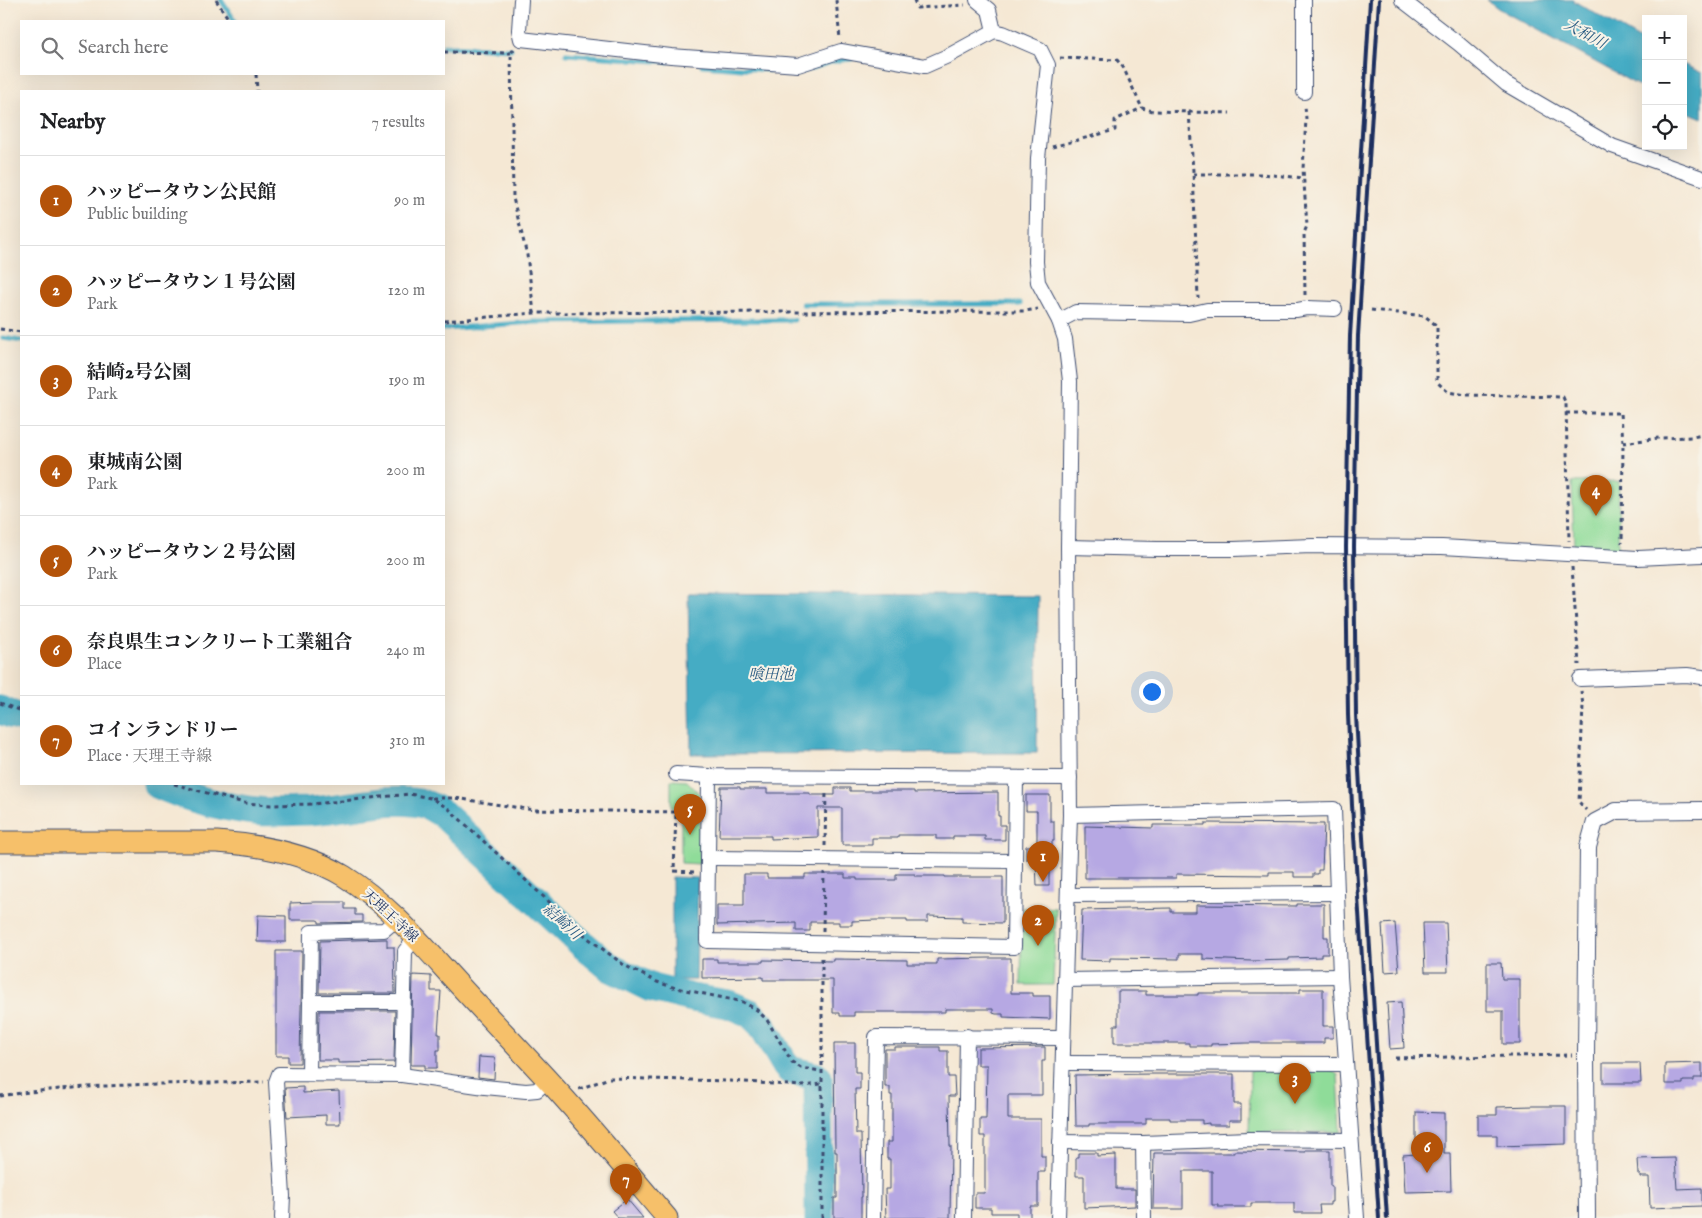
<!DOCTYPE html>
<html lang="en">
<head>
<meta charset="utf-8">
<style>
  :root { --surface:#fff; --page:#f6f6f6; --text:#202124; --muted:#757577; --line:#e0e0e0; --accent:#b45309 }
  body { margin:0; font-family:"IM FELL English","Noto Serif JP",serif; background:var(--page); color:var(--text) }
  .controls { position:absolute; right:15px; top:15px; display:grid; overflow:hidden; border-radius:0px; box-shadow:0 5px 20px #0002 }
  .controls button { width:45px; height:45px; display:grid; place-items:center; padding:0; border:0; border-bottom:1px solid var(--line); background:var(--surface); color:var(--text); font:25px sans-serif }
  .you { position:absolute; left:1151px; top:691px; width:18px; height:18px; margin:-12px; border:4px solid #fff; border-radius:50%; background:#1a73e8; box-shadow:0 0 0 8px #1a73e833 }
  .badge { display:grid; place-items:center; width:32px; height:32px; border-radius:50%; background:var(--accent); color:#fff; font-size:16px; font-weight:700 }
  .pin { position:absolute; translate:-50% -41px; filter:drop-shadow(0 1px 2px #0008) }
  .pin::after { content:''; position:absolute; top:26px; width:18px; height:15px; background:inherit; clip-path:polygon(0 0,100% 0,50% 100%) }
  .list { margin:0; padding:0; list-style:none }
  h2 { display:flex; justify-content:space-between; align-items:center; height:65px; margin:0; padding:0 20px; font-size:21px }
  h2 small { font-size:16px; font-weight:400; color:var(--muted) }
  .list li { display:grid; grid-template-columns:32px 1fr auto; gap:15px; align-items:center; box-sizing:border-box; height:90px; padding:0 20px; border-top:1px solid var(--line) }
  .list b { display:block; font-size:19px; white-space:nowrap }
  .list p { margin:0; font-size:16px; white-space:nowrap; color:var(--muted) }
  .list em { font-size:16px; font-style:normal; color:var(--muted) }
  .icon { flex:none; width:28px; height:28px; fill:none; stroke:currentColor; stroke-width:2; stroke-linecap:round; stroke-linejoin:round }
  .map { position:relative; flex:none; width:1702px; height:1218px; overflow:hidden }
  .search { position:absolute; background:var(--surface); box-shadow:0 5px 20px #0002; left:20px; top:20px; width:425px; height:55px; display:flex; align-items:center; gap:12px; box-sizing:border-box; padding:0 18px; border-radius:0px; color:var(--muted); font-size:19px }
  .panel { position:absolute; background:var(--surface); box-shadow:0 5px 20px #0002; left:20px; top:90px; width:425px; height:695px; border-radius:0px }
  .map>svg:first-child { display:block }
  .green { fill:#8fdc99; stroke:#55867c }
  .water { fill:#44acc4; stroke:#306e91 }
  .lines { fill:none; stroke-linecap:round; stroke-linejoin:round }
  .stream { stroke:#44acc4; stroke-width:5 }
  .river { stroke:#44acc4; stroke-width:29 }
  .building { fill:#b6a8e3 }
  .minor-casing { stroke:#3c4b70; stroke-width:16 }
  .tertiary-casing { stroke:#3c4b70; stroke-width:18 }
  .primary-casing { stroke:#3c4b70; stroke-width:23 }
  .path { stroke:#3c4b70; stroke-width:3; stroke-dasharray:4 4; stroke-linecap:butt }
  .minor { stroke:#fff; stroke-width:14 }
  .tertiary { stroke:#fff; stroke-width:16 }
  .primary { stroke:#f6c06b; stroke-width:21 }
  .rail { stroke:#1b2f5e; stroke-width:4 }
  .labels { text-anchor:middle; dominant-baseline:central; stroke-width:4; stroke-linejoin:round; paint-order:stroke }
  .street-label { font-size:14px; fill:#1b2f5e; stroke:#f7f3e8 }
  .water-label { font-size:15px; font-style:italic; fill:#295b82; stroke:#f7f3e8 }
</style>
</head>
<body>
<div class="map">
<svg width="1702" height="1218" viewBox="0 0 1702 1218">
  <rect width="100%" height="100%" fill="#f7f3e8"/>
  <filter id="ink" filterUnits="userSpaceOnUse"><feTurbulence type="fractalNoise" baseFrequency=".02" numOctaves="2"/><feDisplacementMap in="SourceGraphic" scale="10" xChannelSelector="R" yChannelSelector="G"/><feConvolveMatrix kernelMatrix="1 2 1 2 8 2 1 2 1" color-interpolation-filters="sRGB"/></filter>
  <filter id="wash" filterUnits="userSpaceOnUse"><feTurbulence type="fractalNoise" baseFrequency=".0096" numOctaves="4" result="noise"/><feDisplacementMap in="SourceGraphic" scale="20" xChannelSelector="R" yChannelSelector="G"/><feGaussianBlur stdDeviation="1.12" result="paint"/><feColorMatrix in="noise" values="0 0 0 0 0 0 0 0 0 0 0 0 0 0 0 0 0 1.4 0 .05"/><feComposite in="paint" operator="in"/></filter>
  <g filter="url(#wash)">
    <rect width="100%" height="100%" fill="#f5e8d4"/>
    <g class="green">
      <polygon points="1619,481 1618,552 1574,550 1572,482"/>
      <polygon points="671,780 687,781 699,793 700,864 681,863 681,808 671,807"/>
      <polygon points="1022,908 1056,908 1053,985 1021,985"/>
      <polygon points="1329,1069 1338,1075 1341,1132 1249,1133 1250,1070"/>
    </g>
    <g class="water">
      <polygon points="1487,0 1572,0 1646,43 1646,90 1499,9"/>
      <polygon points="1683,64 1702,73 1702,118 1683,110"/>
      <polygon points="688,593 1038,596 1037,753 691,754"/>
      <polygon points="672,877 698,878 696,980 672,980"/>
    </g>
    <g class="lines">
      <g class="stream">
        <polyline points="221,0 235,21"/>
        <polyline points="444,46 511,49"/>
        <polyline points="566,54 668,62"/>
        <path d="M702,65L795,72C816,70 828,59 851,59"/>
        <polyline points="803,304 1020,304"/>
        <polyline points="444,329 533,322 794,320"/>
        <polyline points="3,338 21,341"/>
      </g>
      <g class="river">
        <polyline points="0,710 21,718"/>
        <path d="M157,784C187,798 223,807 256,811C273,813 292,811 309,811C343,810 395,794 427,805C432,807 438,811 443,814L581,943L611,968L652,988L692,998L728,1004L750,1013L762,1025L786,1066L790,1070L818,1077L819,1218"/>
      </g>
    </g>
    <g id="blocks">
      <g class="building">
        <polygon points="721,787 740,787 740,789 767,789 767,793 810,793 810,795 835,795 835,788 850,788 850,791 914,791 914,793 998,792 998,816 1000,816 1000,825 1005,825 1005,840 985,840 985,836 953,836 953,839 936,839 936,835 898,835 898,838 872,838 872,845 842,845 842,808 818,808 818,837 771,839 771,836 719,836"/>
        <polygon points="1026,795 1050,795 1050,821 1054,821 1054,841 1052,841 1052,863 1049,863 1049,886 1037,886 1036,859 1026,859 1026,846 1037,846 1037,811 1026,811"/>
        <polygon points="1205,823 1324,824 1322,870 1318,870 1318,874 1313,874 1313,877 1294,877 1294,872 1269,872 1269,875 1176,874 1176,878 1085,878 1085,826 1153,828 1153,825 1205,825"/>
        <polygon points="744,874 767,874 767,878 805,878 805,874 845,874 845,878 857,878 857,880 896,880 896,874 915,874 915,876 945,876 945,877 1003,877 1003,923 962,922 962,917 928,916 928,922 907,922 907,920 876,920 852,921 852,925 839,925 839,922 810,922 810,931 796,931 796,923 717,925 717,905 744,905"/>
        <polygon points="316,902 345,902 345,909 355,909 355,915 362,915 362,922 319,923 319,921 317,920 290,920 290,903"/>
        <polygon points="1297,904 1324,904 1324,937 1328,937 1328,954 1321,954 1321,957 1289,958 1289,960 1252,961 1203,959 1203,954 1179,954 1179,959 1110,958 1110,961 1080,960 1082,910 1171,908 1171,912 1196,912 1196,905 1297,906"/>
        <polygon points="258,915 286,916 286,942 257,942"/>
        <polygon points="1395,923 1399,971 1385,972 1382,924"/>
        <polygon points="1423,923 1446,923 1448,972 1425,972"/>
        <polygon points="387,939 387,947 394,947 395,993 319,993 320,941"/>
        <polygon points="276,951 302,951 300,1063 288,1063 288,1056 276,1056"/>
        <polygon points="989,958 1011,958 1011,993 1033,993 1033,996 1050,996 1050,1019 1003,1017 1003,1014 996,1014 993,1013 993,1009 945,1009 945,1012 854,1012 854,1016 840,1016 840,1013 833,1013 833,980 763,980 763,977 702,978 702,959 717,959 717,962 763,962 763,960 833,961 833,959 907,960 907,964 937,964 937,959"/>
        <polygon points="1487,963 1501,963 1502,979 1520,979 1520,1044 1503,1044 1503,1011 1487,1011"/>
        <polygon points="413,975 431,976 431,991 441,991 438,1034 440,1034 440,1050 437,1050 437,1068 425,1068 425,1065 411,1065"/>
        <polygon points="1300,989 1323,989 1323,1026 1333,1026 1333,1038 1324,1038 1324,1043 1247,1043 1211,1044 1211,1046 1189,1046 1189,1043 1114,1043 1114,1025 1118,1025 1118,991 1146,991 1146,995 1198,995 1198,993 1300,993"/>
        <polygon points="1401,1002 1404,1048 1390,1049 1387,1003"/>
        <polygon points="319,1011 395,1011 394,1062 338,1063 338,1060 318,1060"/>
        <polygon points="834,1043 855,1043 855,1072 860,1072 860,1089 855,1089 856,1134 861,1134 862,1197 861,1197 861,1218 834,1218 834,1198 837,1198 837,1152 835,1152"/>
        <polygon points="895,1047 940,1047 940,1051 948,1051 948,1077 954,1077 955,1096 949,1096 950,1146 951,1146 950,1218 886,1218 885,1189 890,1189 890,1159 887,1159 887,1142 892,1142 892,1095 890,1095 890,1087 885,1087 885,1049 895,1049"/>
        <polygon points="1045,1047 1045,1061 1042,1061 1042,1095 1008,1095 1008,1119 1041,1119 1041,1156 1045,1156 1045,1172 1038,1172 1038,1206 1030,1206 1030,1218 1017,1218 1017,1213 991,1213 991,1208 975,1208 975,1193 984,1193 985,1189 985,1136 980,1136 980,1119 986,1119 987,1065 978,1065 978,1048"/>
        <polygon points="479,1057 495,1058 494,1079 478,1077"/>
        <polygon points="1603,1063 1640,1063 1641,1083 1603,1083"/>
        <polygon points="1702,1063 1702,1078 1694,1078 1694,1081 1683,1081 1683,1084 1665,1084 1665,1064"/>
        <polygon points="1153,1074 1234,1074 1234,1104 1241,1104 1241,1120 1229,1120 1229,1125 1209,1125 1209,1123 1202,1124 1202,1120 1170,1120 1170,1118 1146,1118 1146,1124 1089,1124 1089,1126 1076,1126 1075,1075"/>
        <polygon points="303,1087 303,1093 339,1091 340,1124 326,1124 326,1115 287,1117 285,1088"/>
        <polygon points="1533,1106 1566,1106 1566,1144 1497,1146 1497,1135 1478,1135 1478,1115 1497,1115 1497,1107"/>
        <polygon points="1416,1112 1444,1113 1444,1153 1450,1153 1451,1191 1405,1192 1403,1155 1416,1154"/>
        <polygon points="1306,1150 1330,1150 1330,1186 1332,1186 1332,1202 1330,1202 1330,1205 1319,1205 1320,1213 1294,1213 1294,1203 1251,1203 1251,1207 1218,1207 1218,1205 1212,1205 1212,1171 1183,1171 1183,1209 1153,1209 1154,1153 1234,1153 1234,1151 1306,1152"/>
        <polygon points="1078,1153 1097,1153 1097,1156 1116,1155 1116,1189 1135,1189 1135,1206 1084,1208 1084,1176 1076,1176 1076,1157 1078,1157"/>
        <polygon points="1675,1158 1677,1189 1702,1188 1702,1206 1650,1208 1649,1177 1640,1177 1640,1174 1638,1174 1637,1159"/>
        <polygon points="627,1199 643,1218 618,1218 612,1211"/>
      </g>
    </g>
  </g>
  <g filter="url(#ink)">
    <use href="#blocks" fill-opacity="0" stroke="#3c4b70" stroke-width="1"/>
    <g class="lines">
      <defs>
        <g id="minor">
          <polyline points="521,0 519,30 521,39 671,56 798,65 841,51 925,66 950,55 994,31 1003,33 1040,49 1048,65 1038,158 1036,262 1038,282 1059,321 1065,339 1070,381 1068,547 1070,815 1058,1218"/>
          <polyline points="977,0 989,10 994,31"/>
          <polyline points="1402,0 1459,44 1506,84 1612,146 1702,178"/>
          <polyline points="1304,92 1304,0"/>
          <polyline points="1059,321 1076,312 1189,314 1207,310 1297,310 1307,308 1335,309"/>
          <polyline points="1068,547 1157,549 1234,549 1312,546 1442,547 1638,558 1702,555"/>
          <polyline points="1580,679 1687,675 1702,677"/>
          <polyline points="676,774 709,776 1070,778"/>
          <polyline points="709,776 707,941 1014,947 1016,778"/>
          <polyline points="1070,815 1334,809 1340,976 1357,1218"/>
          <polyline points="708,858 1015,861"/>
          <polyline points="1068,895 1336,893"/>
          <polyline points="1065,980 1340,976"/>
          <polyline points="311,1002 403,1002"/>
          <polyline points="1063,1063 1346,1064"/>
          <polyline points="309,1074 311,932 384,930 397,919"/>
          <polyline points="402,1075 405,951 415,939"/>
          <polyline points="1060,1142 1143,1143 1249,1139 1351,1140"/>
          <polyline points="1143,1143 1144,1218"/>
          <polyline points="282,1218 283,1196 276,1082 279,1074 402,1075 485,1087 526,1091 537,1090 548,1080"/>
          <polyline points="873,1218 876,1037 1063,1038"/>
          <polyline points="964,1218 967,1036"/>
        </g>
        <polyline id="tertiary" points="1587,1218 1586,1055 1588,847 1595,822 1616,811 1702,810"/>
        <path id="primary" d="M0,842H217C259,845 306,853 344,876C389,904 425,948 461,987C495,1024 530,1060 564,1098C599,1137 633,1178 667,1218"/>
      </defs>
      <use href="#minor" class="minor-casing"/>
      <use href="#tertiary" class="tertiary-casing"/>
      <use href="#primary" class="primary-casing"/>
      <g class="path">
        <polyline points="216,0 230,21"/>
        <polyline points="836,0 840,39"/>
        <polyline points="914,0 917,8 965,5"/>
        <polyline points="514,49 511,53 513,198 527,255 534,313"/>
        <polyline points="444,52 511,53"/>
        <polyline points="1060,58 1117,60 1123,67 1142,108"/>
        <polyline points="256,74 257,91"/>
        <polyline points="1189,112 1193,171 1198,298"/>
        <polyline points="1052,147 1115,130 1115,120 1142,108 1153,111 1230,113"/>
        <polyline points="1193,174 1262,174 1304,178"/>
        <polyline points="1305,295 1304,233 1307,226 1303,169 1306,119 1305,105"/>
        <polyline points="1371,310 1425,316 1437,326 1437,382 1448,392 1466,395 1563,397 1566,404 1569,541"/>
        <polyline points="444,321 534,313 1025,311 1038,309"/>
        <polyline points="0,329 21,332"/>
        <polyline points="1566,413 1621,413 1623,443 1622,543"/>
        <polyline points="1623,443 1659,438 1693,437 1702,435"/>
        <polyline points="1572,567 1579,665"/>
        <polyline points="1581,691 1583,705 1579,802 1586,810"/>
        <polyline points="0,703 21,711"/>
        <polyline points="174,784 244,803 271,805 313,804 410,794 431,798 449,809 588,938 624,965 657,982 676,988 743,1002 757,1010 767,1020 792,1062 801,1068 821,1071"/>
        <polyline points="432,798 455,798 534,810 676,812 674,871 694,872"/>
        <polyline points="825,846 826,790"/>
        <polyline points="823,931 824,872"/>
        <polyline points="1395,1058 1572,1055"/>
        <polyline points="579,1089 609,1078 730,1081 802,1086 821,1084"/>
        <path d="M0,1096C87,1083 176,1084 264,1082"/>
        <polyline points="822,1218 822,957"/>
      </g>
      <use href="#minor" class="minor"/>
      <use href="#tertiary" class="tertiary"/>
      <use href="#primary" class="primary"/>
      <g class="rail">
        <polyline points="1370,0 1350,336 1346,547 1348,715 1352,805 1379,1218"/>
        <polyline points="1379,0 1358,336 1354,547 1356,715 1361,806 1387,1218"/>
      </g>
    </g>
  </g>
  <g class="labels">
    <g class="street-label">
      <text transform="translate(390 916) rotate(43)">天理王寺線</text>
    </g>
    <g class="water-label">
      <text transform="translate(1585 34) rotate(29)">大和川</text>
      <text x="771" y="674">喰田池</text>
      <text transform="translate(562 922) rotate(42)">結崎川</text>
    </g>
  </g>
</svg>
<div class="controls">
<button>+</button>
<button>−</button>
<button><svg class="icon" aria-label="locate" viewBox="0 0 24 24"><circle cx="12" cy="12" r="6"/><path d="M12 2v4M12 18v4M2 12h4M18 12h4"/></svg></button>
</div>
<div class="you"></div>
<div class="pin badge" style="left:1043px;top:882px">1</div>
<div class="pin badge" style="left:1038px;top:946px">2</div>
<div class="pin badge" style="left:1295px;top:1104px">3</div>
<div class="pin badge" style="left:1596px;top:516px">4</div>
<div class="pin badge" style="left:690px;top:835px">5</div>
<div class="pin badge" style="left:1427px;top:1173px">6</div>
<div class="pin badge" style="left:626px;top:1205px">7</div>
<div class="search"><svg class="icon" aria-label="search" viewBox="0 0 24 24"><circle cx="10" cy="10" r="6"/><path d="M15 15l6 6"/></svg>Search here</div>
<section class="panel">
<h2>Nearby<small>7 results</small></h2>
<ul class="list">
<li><span class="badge">1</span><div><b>ハッピータウン公民館</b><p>Public building</p></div><em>90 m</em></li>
<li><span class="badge">2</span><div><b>ハッピータウン１号公園</b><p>Park</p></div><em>120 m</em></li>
<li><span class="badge">3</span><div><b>結崎2号公園</b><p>Park</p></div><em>190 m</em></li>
<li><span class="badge">4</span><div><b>東城南公園</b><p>Park</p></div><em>200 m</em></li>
<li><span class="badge">5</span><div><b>ハッピータウン２号公園</b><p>Park</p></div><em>200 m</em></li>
<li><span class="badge">6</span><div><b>奈良県生コンクリート工業組合</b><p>Place</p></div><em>240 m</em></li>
<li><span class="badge">7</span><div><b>コインランドリー</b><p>Place · 天理王寺線</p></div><em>310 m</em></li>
</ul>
</section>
</div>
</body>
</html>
